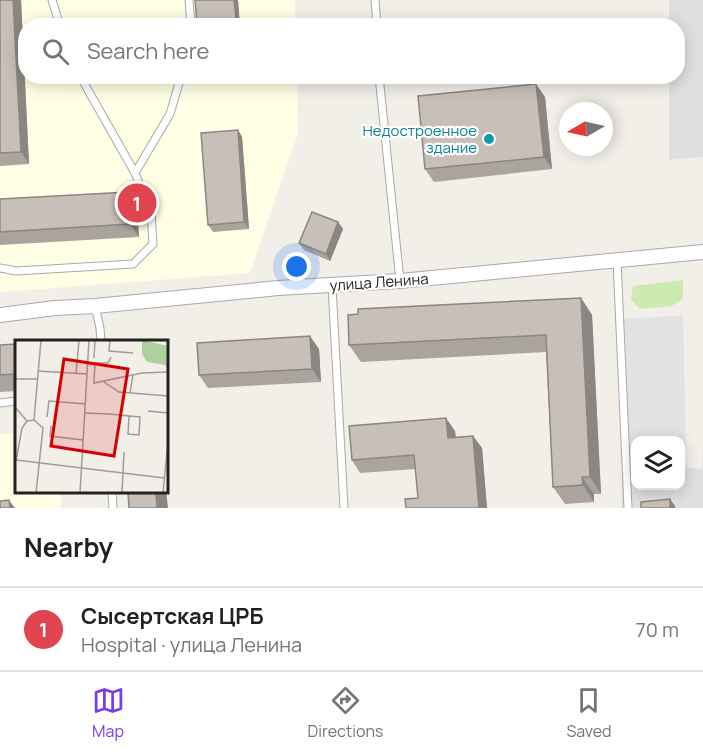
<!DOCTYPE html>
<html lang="en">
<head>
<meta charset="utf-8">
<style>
  :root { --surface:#fff; --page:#f6f6f6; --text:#202124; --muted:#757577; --line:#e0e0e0; --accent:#7c3aed }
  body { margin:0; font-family:Manrope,sans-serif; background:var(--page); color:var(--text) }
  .controls { position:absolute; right:18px; bottom:18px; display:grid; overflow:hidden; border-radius:12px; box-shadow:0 3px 15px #0003 }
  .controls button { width:54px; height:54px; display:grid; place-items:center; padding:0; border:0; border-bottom:2px solid var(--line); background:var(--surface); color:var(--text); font:30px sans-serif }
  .compass { position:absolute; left:559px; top:102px; width:54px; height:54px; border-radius:50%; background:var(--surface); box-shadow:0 3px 15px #0003; rotate:261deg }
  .you { position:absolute; left:297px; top:267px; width:21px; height:21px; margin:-15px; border:4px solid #fff; border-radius:50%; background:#1a73e8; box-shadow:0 0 0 9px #1a73e833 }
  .badge { display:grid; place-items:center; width:39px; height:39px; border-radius:50%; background:var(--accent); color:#fff; font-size:20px; font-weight:700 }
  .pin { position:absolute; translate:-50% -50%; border:3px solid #fff; box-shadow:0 2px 6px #0006 }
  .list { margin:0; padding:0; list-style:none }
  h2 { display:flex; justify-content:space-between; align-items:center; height:78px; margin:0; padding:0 24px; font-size:26px }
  h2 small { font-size:20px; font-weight:400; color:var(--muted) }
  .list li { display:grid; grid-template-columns:39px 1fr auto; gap:18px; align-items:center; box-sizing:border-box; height:84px; padding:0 24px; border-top:2px solid var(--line) }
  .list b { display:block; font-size:22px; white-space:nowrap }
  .list p { margin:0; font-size:20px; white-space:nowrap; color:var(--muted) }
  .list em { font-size:20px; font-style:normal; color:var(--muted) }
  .icon { flex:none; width:33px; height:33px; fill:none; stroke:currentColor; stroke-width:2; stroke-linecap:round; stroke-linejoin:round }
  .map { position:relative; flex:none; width:703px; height:508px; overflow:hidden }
  .search { position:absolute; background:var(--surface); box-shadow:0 3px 15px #0003; left:18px; right:18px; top:18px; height:66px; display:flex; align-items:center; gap:15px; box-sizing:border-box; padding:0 21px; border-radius:24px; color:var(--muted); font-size:22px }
  .sheet { height:162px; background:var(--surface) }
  nav { display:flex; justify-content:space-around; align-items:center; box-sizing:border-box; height:84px; border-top:2px solid var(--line); background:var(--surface); font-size:16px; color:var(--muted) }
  nav a { display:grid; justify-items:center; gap:3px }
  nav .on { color:var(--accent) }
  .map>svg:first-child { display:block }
  .residential { fill:#e0dfdf }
  .education { fill:#ffffe5 }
  .grass { fill:#cdebb0 }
  .parking { fill:#e2e2e2 }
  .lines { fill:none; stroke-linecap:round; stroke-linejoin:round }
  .service-casing { stroke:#a9a9a9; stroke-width:9 }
  .minor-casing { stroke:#a9a9a9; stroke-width:16 }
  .service { stroke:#fff; stroke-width:7 }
  .minor { stroke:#fff; stroke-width:14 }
  .wall { fill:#aba49e }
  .shaded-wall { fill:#8b8681 }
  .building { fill:#c7bfb8; stroke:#8b8681; stroke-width:1.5 }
  .culture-dot { fill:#0f9aa8; stroke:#fff; stroke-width:2 }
  .labels { text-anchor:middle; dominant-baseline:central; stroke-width:4.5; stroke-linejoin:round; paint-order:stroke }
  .culture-label { font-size:15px; fill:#0d838f; stroke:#fff; text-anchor:end }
  .street-label { font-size:15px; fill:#222; stroke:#fff }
  .inset-road { fill:none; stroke:#9f9d99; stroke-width:1.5 }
  .view { fill:#d40000; fill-opacity:0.15; stroke:#d40000; stroke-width:3 }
  .inset-edge { fill:none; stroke:#222; stroke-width:3 }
</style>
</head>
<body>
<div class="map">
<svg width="703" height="508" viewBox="0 0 703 508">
  <rect width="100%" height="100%" fill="#f2efe9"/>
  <g class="residential">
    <polygon points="669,0 703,0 703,157 669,160 669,77 678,76 678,26 669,25"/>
    <polygon points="703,443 703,508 621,508 623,461 635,462 636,486 680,486 681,467 702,469"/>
  </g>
  <g class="education">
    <polygon points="0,0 295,0 295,25 26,26 26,76 297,77 298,133 250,273 0,292"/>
    <polygon points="16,433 16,492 61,492 61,508 0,508 0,434"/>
  </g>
  <polygon class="grass" points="683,280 683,299 672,306 640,309 631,300 633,286"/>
  <polygon class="parking" points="683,315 686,450 681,450 680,440 636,440 635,449 629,449 624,319"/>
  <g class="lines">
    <defs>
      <g id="service">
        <polyline points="52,0 60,26"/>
        <polyline points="189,0 191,26"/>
        <polyline points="375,0 377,26"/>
        <polyline points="379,76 400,281"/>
        <polyline points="135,173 170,114 181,76"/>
        <polyline points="617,260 628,508"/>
        <polyline points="0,268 16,271 133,264 153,244 151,213 135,173 80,76"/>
        <polyline points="332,286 344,508"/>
        <polyline points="95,306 100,328 101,342"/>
        <polyline points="0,403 16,401"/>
        <polyline points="112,492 113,508"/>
      </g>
      <polyline id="minor" points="0,315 55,308 95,306 278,288 400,281 703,252"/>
    </defs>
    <use href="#service" class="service-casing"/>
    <use href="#minor" class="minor-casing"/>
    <use href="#service" class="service"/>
    <use href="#minor" class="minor"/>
  </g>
  <g class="wall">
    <polygon points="0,0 21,0 29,164 0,166"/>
    <polygon points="195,0 238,0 240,26 199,26 197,23"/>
    <polygon points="545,97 552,169 434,182 425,169"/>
    <polygon points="238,130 242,137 249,229 213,232 208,225"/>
    <polygon points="128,192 137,204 139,237 0,245 0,199"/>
    <polygon points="338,222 343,229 330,261 304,250 299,243"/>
    <polygon points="581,298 592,315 601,494 594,494 594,502 565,504 553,487 546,352 361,362 349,345"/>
    <polygon points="16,344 16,391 0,392 0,345"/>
    <polygon points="319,349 321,382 208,388 199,375"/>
    <polygon points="455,431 456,437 473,436 482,448 487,508 406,508 418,498 415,469 360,473 352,460"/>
  </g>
  <g class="shaded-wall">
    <polygon points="13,0 21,0 29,164 21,152"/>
    <polygon points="234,0 238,0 240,26 236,19"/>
    <polygon points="536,84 545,97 552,169 544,157"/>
    <polygon points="238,130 242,137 249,229 244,222"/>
    <polygon points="128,192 137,204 139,237 130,224"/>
    <polygon points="338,222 343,229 330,261 326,254"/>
    <polygon points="581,298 592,315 601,494 590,477"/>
    <polygon points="310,336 319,349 321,382 312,369"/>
    <polygon points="446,418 455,431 457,451 448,438"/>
    <polygon points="473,436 482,448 487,508 479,508"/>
    <polygon points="582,477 594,494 594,502 583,485"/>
    <polygon points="166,490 168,508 157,508 156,492 166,492"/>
    <polygon points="670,499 675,506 675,508 670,508"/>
    <polygon points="9,500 15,508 10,508"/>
  </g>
  <g class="building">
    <polygon points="0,0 13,0 21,152 0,153"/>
    <polygon points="195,0 234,0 236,19 197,23"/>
    <polygon points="536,84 544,157 425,169 418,96"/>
    <polygon points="238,130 244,222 208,225 201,133"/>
    <polygon points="128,192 130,224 0,232 0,199"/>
    <polygon points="312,212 338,222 326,254 299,243"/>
    <polygon points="581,298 590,477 582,477 583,485 553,487 546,335 349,345 348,315 358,314 358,309"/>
    <polygon points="310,336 312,369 199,375 197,343"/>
    <polygon points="16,344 16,374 0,375 0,345"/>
    <polygon points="446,418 448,438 473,436 479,508 406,508 405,499 418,498 414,455 352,460 349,426"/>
    <polygon points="128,492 156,492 157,508 129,508"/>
    <polygon points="670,499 670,508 641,508 641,502"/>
    <polygon points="9,500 10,508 0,508 0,501"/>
  </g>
  <circle class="culture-dot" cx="489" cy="139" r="6"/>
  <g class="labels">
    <g class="culture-label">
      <text x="477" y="130">Недостроенное<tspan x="477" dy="17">здание</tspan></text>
    </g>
    <g class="street-label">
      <text transform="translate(379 282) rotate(-4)">улица Ленина</text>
    </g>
  </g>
  <g transform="translate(15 340)">
    <rect width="153" height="153" fill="#f2efe9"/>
    <path d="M127,0L153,6V30L150,25L132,22L127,14Z" fill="#add19e"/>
    <path class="inset-road" d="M95,0L94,11L118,13M96,17L93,23H80L79,43L127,33L153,32M79,18L80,0M23,31L72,34M61,34L64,0M0,39H22M89,42L104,52L153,56M115,53L118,35M0,67L12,81M133,71L153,73M70,73L94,74L125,77L124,95L113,94L114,76M32,77L34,61L71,64M19,80L26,0M19,80L28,88L21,153M36,86L35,96L68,100M1,120L149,138M1,121L7,88L12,81L19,80M65,153L74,0M107,153L109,112M148,153L153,102"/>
    <path class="view" d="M49,19L113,29L99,116L36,106Z"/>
    <rect width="153" height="153" class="inset-edge"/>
  </g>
</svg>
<div class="controls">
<button><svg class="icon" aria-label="layers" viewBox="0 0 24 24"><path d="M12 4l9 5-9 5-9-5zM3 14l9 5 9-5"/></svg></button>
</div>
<svg class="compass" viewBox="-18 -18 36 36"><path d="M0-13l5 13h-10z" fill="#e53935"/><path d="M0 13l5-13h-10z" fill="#757577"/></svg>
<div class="you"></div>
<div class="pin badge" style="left:137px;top:203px;background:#e0444e">1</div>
<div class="search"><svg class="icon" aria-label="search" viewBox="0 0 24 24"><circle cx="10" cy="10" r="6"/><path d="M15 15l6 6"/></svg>Search here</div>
</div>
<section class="sheet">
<h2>Nearby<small></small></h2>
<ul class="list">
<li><span class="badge" style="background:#e0444e">1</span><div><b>Сысертская ЦРБ</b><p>Hospital · улица Ленина</p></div><em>70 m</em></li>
</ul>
</section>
<nav>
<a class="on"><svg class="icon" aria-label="map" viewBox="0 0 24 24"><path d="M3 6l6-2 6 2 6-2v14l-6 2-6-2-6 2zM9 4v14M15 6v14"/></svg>Map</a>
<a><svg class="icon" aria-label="directions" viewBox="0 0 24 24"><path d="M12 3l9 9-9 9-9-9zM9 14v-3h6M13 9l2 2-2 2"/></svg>Directions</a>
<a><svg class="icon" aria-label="saved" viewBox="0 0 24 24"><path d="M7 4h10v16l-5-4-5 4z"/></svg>Saved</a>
</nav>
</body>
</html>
